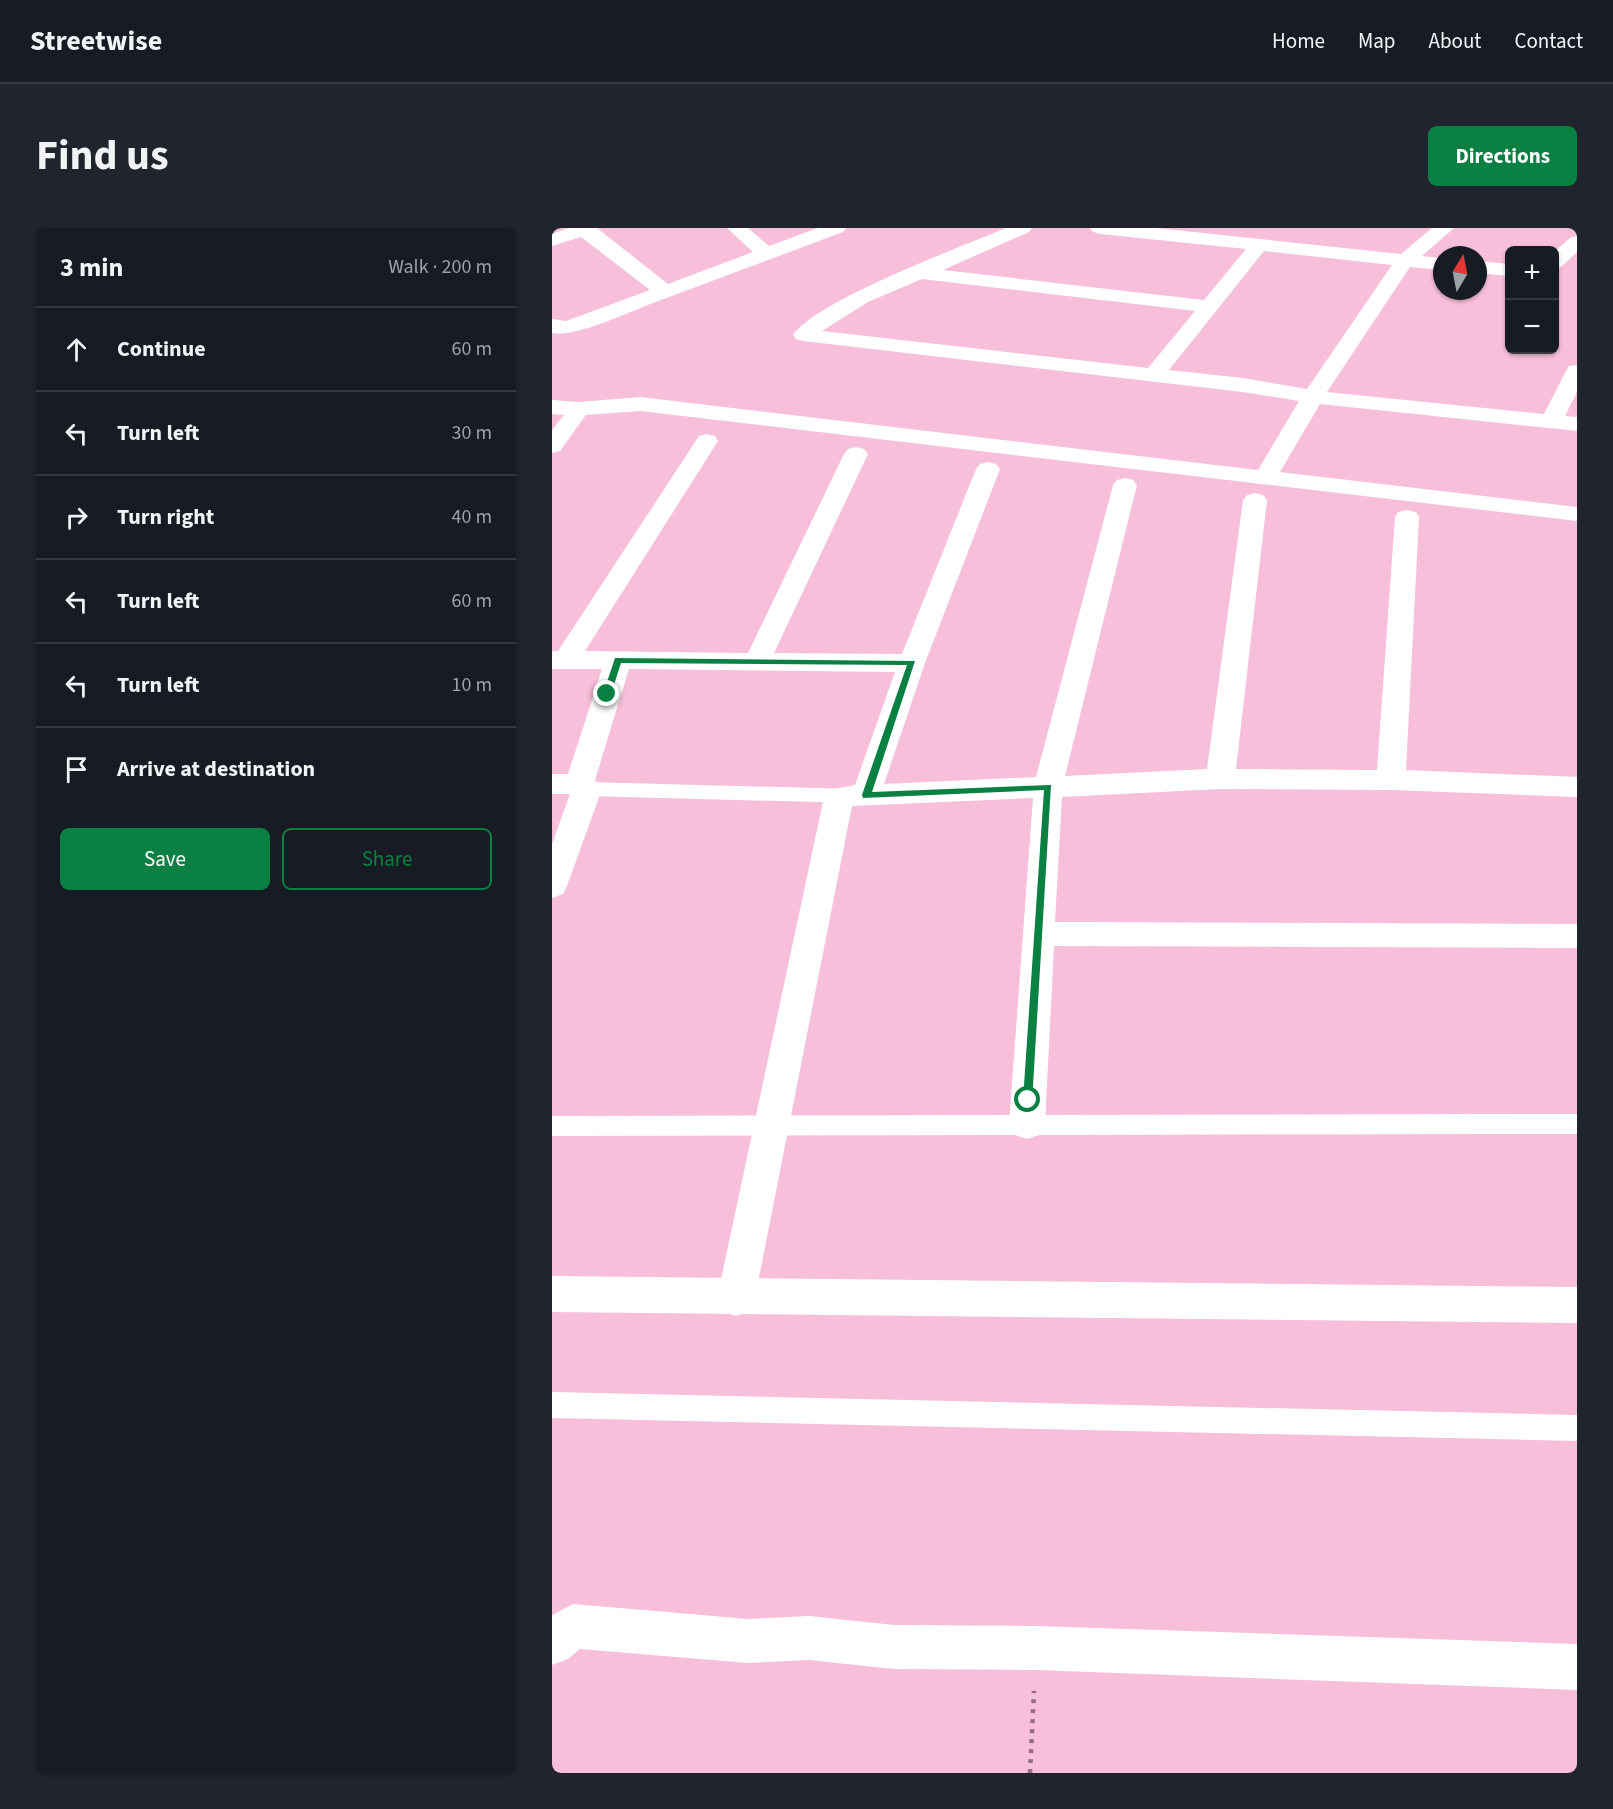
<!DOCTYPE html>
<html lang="en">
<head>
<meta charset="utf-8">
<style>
  :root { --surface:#171b24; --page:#20242c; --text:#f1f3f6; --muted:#9ea1a6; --line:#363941; --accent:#0b8043 }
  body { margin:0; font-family:"Source Sans 3",sans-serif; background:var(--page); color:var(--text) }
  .controls { position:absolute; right:18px; top:18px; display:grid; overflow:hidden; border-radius:9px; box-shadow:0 2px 4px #0004 }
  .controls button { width:54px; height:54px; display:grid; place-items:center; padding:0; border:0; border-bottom:2px solid var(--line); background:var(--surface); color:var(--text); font:30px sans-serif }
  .compass { position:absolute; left:881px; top:18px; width:54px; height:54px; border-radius:50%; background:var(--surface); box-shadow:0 2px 4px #0004; rotate:10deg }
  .stop { position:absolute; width:18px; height:18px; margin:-14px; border:4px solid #0b8043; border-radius:50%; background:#fff }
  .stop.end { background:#0b8043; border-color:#fff; box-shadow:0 2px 6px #0008 }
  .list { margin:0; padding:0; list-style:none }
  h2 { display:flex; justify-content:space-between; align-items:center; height:78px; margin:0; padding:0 24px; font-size:26px }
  h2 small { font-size:20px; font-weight:400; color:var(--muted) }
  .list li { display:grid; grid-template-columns:39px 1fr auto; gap:18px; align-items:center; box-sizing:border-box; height:84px; padding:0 24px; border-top:2px solid var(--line) }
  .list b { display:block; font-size:22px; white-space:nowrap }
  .list em { font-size:20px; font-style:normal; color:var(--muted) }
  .actions { display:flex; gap:12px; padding:18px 24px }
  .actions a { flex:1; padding:14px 0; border:2px solid var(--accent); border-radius:9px; text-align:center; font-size:21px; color:var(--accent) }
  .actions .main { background:var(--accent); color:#fff }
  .icon { flex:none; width:33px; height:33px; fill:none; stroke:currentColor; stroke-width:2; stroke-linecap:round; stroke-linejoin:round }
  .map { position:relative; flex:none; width:1025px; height:1545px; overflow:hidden; border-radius:9px }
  header { display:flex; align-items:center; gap:36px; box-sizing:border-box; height:84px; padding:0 30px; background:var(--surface); border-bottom:2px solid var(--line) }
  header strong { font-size:28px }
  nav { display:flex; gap:33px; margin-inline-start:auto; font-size:21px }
  .intro { display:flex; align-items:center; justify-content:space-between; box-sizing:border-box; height:144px; padding:0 36px }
  h1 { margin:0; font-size:42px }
  .button { padding:15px 27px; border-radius:9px; background:var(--accent); color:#fff; font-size:21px; font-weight:700 }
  main { display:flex; gap:36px; padding:0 36px }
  aside { flex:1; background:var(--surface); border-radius:9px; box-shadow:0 2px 4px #0004 }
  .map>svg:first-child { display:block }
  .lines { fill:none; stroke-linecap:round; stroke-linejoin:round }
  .path { stroke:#966f82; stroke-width:4.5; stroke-dasharray:4 6; stroke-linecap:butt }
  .service { fill:#fff; fill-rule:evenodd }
  .minor { fill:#fff; fill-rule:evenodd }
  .tertiary { fill:#fff; fill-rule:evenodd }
  .route { fill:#0b8043 }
</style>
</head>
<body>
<header>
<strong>Streetwise</strong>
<nav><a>Home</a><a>Map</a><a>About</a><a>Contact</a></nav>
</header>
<div class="intro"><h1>Find us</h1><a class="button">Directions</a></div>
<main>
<aside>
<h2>3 min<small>Walk · 200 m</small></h2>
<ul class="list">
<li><svg class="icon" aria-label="ahead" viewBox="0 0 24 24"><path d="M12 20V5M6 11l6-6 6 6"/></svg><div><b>Continue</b></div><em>60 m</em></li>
<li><svg class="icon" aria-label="left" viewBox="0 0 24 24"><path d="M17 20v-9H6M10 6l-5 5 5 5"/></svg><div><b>Turn left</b></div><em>30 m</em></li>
<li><svg class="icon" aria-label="right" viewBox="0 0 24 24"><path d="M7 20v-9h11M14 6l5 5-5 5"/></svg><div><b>Turn right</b></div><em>40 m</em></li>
<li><svg class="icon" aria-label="left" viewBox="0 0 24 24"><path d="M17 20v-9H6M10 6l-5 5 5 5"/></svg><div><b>Turn left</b></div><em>60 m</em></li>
<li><svg class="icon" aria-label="left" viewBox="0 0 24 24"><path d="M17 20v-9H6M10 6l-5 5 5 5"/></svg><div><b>Turn left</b></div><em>10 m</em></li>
<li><svg class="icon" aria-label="arrive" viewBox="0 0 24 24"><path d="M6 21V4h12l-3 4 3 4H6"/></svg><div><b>Arrive at destination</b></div></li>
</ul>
<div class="actions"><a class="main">Save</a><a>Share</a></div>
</aside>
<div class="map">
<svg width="1025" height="1545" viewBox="0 0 1025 1545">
  <rect width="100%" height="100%" fill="#f7bfd9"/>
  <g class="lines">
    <polyline class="path" points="478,1545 482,1463"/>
    <g class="service">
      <polygon points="35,554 301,561 308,563 310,568 308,573 301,575 35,568 28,566 26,561 28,556"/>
      <polygon points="1025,886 1025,906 0,908 0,888"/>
      <polygon points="0,1164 1025,1187 1025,1213 0,1190"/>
    </g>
    <g class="minor">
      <path d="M16,0H45L116,56L201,24L175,0H196L217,18L266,0H294L291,4C227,28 163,52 101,75C77,84 23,110 0,105V91L14,93L98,62L29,9L0,18V6Z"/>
      <path d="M454,0H480L477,4L391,42L652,72L694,21L548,6L541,4L538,0H603L849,26L880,0H902L870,28L890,30V42L858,39L775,164L992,186L1014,143L1017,138L1025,137V164L1013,188L1025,189V203L768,176L728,244L1025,279V293L88,183L34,187L8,223L0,225V202L12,187L0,186V172L27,174L88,169L706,242L747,173L691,164L251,113L244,111L241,107C265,72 409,19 454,0ZM712,23L840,37L755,161L691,150L617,142ZM370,51L643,83L596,140L270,103L316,74Z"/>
      <polygon points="1025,8 1025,24 1009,39 1002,41 1002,24 1018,10"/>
      <polygon points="926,33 957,36 957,48 926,45"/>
      <polygon points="155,206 163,208 166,213 33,423 196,425 292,226 296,221 304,219 312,221 316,226 222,425 350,426 424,241 428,236 436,234 444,236 448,241 373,435 332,556 484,549 561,257 565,252 573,250 581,252 585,257 513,548 655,541 691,272 695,267 703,265 711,267 715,272 684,541 825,542 843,289 846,284 855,282 864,284 867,289 854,542 1025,549 1025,569 839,562 668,561 510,569 503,694 1025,696 1025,720 502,718 493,896 487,907 475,911 463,907 457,896 481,570 300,578 203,1070 198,1083 184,1088 170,1083 165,1070 272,569 277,562 303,557 343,444 77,441 43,552 50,561 15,658 11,666 0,670 0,616 18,566 0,566 0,546 16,546 50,441 0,441 0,423 6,423 147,208"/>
      <polygon points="21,1376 196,1391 257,1388 342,1397 484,1398 1025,1416 1025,1462 484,1442 342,1441 257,1432 196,1435 28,1421 16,1431 0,1437 0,1387"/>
    </g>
    <polygon class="tertiary" points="0,1048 1025,1059 1025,1095 0,1084"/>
  </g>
  <polygon class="route" points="63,430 363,433 320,564 499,557 480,875 472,875 471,872 492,562 311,570 310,567 355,437 69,435 59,466 55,469 51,466"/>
</svg>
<div class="controls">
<button>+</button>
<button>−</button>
</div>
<svg class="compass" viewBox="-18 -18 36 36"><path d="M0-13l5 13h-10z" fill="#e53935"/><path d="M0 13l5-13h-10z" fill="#9ea1a6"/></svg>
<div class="stop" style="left:476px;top:872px"></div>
<div class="stop end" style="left:55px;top:466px"></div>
</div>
</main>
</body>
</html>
